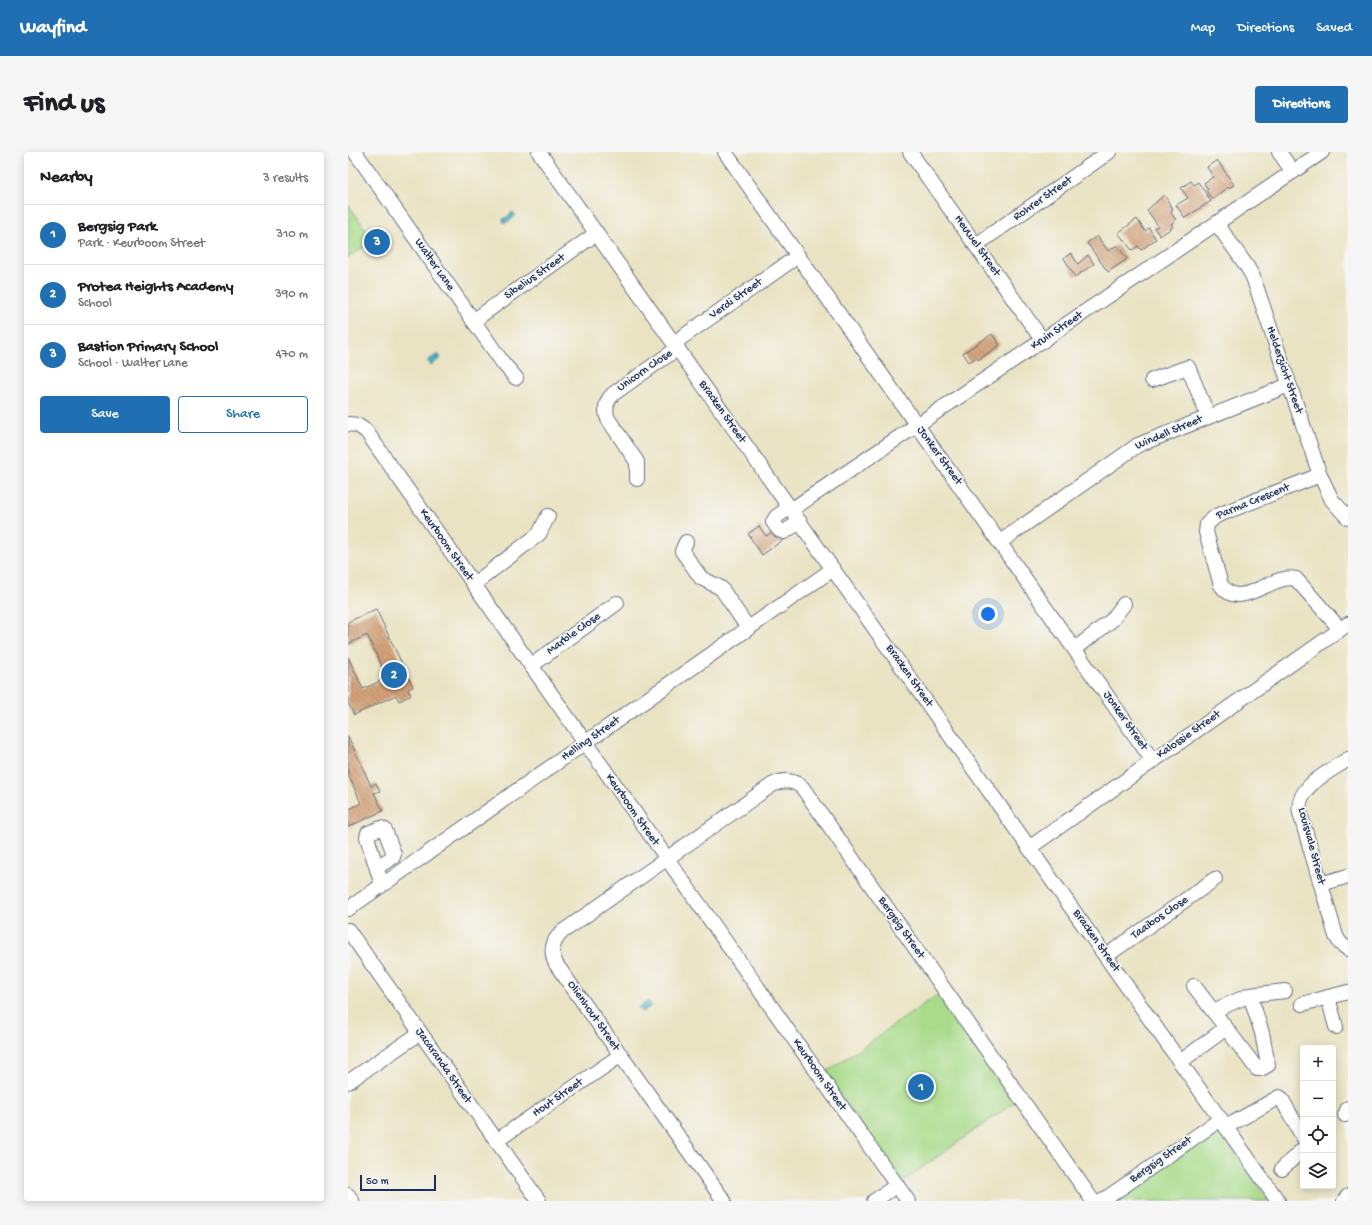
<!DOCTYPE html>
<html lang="en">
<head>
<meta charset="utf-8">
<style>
  :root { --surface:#fff; --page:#f6f6f6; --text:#202124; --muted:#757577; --line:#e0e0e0; --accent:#1f6fb2 }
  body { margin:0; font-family:"Gochi Hand",sans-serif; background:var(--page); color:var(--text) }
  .controls { position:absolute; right:12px; bottom:12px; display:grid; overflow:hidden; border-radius:4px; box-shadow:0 2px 10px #0003 }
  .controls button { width:36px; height:36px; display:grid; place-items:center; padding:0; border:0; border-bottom:1px solid var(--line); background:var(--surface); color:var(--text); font:20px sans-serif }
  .scale { position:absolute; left:12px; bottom:10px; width:76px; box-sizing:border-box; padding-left:4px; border:2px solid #1b2f5e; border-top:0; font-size:11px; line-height:14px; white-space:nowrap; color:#1b2f5e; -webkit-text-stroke:3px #f6f6f2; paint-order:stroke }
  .you { position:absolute; left:640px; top:462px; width:14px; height:14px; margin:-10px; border:3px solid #fff; border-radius:50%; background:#1a73e8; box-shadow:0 0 0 6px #1a73e833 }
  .badge { display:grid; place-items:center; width:26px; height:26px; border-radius:50%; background:var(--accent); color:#fff; font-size:13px; font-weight:700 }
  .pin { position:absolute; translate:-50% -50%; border:2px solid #fff; box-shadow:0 1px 4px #0006 }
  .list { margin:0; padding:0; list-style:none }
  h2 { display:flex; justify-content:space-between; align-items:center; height:52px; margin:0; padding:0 16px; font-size:17px }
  h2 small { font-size:13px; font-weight:400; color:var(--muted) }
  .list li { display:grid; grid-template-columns:26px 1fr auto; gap:12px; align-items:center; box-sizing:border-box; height:60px; padding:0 16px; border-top:1px solid var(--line) }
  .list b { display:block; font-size:15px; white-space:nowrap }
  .list p { margin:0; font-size:13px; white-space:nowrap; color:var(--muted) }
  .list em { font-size:13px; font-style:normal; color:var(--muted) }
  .actions { display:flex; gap:8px; padding:12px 16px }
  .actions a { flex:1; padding:9px 0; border:1px solid var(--accent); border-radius:4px; text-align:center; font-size:14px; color:var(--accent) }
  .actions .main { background:var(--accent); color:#fff }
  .icon { flex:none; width:22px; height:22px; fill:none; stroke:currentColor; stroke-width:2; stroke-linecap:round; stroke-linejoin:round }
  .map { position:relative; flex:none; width:1000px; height:1049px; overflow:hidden; border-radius:4px }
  header { display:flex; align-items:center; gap:24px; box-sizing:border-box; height:56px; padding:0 20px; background:var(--accent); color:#fff }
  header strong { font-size:19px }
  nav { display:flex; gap:22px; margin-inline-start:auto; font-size:14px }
  .intro { display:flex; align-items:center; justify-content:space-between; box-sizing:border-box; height:96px; padding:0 24px }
  h1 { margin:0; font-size:28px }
  .button { padding:10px 18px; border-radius:4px; background:var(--accent); color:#fff; font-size:14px; font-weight:700 }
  main { display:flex; gap:24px; padding:0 24px }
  aside { flex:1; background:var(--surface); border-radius:4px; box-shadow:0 2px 10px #0003 }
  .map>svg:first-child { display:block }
  .green { fill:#a9db8a; stroke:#628574 }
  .water { fill:url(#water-waves); stroke:#307190 }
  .building { fill:url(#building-back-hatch) }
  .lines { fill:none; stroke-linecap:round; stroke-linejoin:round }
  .minor-casing { stroke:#636e81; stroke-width:16 }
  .minor { stroke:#fff; stroke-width:14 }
  .labels { text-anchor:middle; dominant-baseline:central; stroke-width:3.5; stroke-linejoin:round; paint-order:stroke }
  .street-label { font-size:12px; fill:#1b2f5e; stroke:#f6f6f2 }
</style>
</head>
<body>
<header>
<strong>Wayfind</strong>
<nav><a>Map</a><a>Directions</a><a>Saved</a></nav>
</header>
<div class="intro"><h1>Find us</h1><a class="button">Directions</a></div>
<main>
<aside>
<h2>Nearby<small>3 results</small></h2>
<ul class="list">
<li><span class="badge">1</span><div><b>Bergsig Park</b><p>Park · Keurboom Street</p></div><em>310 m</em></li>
<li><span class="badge">2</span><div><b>Protea Heights Academy</b><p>School</p></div><em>390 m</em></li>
<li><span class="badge">3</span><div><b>Bastion Primary School</b><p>School · Walter Lane</p></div><em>470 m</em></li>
</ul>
<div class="actions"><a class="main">Save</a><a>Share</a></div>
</aside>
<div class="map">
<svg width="1000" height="1049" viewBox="0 0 1000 1049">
  <defs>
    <pattern id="water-waves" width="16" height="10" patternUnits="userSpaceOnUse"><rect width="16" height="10" fill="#45b3c1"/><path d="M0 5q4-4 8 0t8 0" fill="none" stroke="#3992a0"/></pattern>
    <pattern id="building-back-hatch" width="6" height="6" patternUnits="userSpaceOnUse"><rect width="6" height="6" fill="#d3a278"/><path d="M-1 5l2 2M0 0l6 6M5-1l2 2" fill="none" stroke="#aa8466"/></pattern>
  </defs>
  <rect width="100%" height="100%" fill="#f6f6f2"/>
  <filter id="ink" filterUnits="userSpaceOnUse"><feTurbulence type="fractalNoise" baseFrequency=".025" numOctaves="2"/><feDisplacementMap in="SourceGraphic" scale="8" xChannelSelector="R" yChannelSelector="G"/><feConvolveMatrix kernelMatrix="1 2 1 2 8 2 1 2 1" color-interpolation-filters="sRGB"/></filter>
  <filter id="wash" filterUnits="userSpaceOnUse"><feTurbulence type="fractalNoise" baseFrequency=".012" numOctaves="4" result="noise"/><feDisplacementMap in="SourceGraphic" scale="16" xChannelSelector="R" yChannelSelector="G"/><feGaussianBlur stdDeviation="0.9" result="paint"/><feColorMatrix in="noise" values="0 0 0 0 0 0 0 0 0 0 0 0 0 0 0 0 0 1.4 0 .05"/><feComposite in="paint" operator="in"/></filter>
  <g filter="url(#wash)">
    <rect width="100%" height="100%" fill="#eae3c3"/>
    <g class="green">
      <polygon points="0,52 25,88 0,106"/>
      <polygon points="592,841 668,949 554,1030 477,921"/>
      <polygon points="865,981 876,985 921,1049 766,1049"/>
    </g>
    <g class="water">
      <polygon points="164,60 166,61 167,64 162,69 156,71 155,67 161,64"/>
      <polygon points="90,202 93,206 83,213 79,209"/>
      <polygon points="300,849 303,854 294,860 290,856"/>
    </g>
    <g id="blocks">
      <g class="building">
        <polygon points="869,8 886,33 881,36 880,35 864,47 858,38 860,37 856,31 865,25 859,15"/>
        <polygon points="843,29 846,33 850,30 863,49 837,66 828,53 840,46 833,36"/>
        <polygon points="816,43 825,57 823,61 828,68 823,72 825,75 812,84 806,76 810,74 799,58"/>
        <polygon points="789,67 797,79 801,76 808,87 793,98 790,94 784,98 770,81"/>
        <polygon points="749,84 760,99 769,93 779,107 760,120 739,91"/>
        <polygon points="723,101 730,112 740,103 746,112 727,125 716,106"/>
        <polygon points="644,182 652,193 630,208 629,205 621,210 615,201"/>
        <polygon points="411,374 418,384 427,378 435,388 414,403 400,382"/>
        <polygon points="28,457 65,535 60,537 63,543 51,549 48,543 6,563 0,551 0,505 15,537 39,526 19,483 0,492 0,470"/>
        <polygon points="0,584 23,634 28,631 32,639 26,641 35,659 0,675 0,658 13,651 0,622"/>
      </g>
    </g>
  </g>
  <g filter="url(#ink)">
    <use href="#blocks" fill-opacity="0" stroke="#636e81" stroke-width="1"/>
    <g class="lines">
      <defs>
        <g id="minor">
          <polyline points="7,0 155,211 168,226"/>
          <polyline points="191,0 930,1049"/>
          <polyline points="377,0 805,609"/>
          <polyline points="562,0 695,189"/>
          <polyline points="931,0 945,20"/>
          <polyline points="869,72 898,113 905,125 972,323 984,348 1000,366"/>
          <polyline points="628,93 761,0"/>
          <polyline points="125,169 249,81"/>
          <polyline points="326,191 450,104"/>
          <polyline points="804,228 840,215 860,264"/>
          <polyline points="0,272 9,273 18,279 560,1049"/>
          <path d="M972,323L868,364L859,372L858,380L873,433C892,461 925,420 948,427L992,477"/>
          <path d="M289,327V310L260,267C256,257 258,249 265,242L330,196"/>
          <polyline points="442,355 428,365 425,370 431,378 436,380 452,370"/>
          <polyline points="443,358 974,0"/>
          <polyline points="338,390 334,399 353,426 373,436 400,476"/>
          <polyline points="652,390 790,293 941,233"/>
          <polyline points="126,432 191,382 200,364"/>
          <polyline points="727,497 764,468 776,452"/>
          <polyline points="183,514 269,451"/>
          <path d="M1000,607C982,620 946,635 952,661L988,784L992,791L1000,797"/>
          <polyline points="681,696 1000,472"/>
          <polyline points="29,715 45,705 46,702 37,678 33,676 20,681 19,685 34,733"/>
          <polyline points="973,732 1000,724"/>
          <polyline points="0,757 485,417"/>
          <polyline points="0,778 191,1049"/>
          <polyline points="758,804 867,727"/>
          <polyline points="846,834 878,876"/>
          <polyline points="902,843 937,839"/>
          <polyline points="980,845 988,875"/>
          <polyline points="954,852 1000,840"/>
          <polyline points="832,910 878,876 909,917 913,917 920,913 914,881 902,843 865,859"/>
          <polyline points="0,930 72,881"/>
          <polyline points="997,963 1000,956"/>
          <polyline points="878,975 931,945 933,946 955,985"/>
          <polyline points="148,989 273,903"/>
          <polyline points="934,1017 955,997"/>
          <polyline points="0,1043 4,1049"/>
          <path d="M376,1049L208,812C202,800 204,789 214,780L424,633C435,627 445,628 454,635L745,1049"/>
          <polyline points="526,1049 549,1033"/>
          <polyline points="754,1049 873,967"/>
          <polyline points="996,1049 1000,1044"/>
        </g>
      </defs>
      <use href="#minor" class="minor-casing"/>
      <use href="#minor" class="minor"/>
    </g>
  </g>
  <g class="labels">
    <g class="street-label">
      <text transform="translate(695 47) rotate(-35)">Rohrer Street</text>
      <text transform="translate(629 94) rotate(55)">Heuwel Street</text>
      <text transform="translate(86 113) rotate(55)">Walter Lane</text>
      <text transform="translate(187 125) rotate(-35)">Sibelius Street</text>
      <text transform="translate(388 147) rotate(-35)">Verdi Street</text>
      <text transform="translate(709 179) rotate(-34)">Kruin Street</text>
      <text transform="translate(936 218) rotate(71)">Helderzicht Street</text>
      <text transform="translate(297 219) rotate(-35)">Unicorn Close</text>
      <text transform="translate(374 260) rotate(55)">Bracken Street</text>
      <text transform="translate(821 281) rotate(-23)">Windell Street</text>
      <text transform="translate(591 304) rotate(54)">Jonker Street</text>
      <text transform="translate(905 350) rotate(-22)">Parma Crescent</text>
      <text transform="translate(98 393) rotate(55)">Keurboom Street</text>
      <text transform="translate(226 482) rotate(-36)">Marble Close</text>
      <text transform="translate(561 524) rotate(55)">Bracken Street</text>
      <text transform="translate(777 569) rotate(55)">Jonker Street</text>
      <text transform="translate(841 583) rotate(-35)">Kalossie Street</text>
      <text transform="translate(243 587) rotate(-35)">Helling Street</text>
      <text transform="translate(284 658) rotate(55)">Keurboom Street</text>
      <text transform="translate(963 694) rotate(75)">Louisvale Street</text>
      <text transform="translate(812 766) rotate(-35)">Taaibos Close</text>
      <text transform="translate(553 776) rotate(55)">Bergsig Street</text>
      <text transform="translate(748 789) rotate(55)">Bracken Street</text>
      <text transform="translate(245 864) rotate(55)">Olienhout Street</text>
      <text transform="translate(95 914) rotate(55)">Jacaranda Street</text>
      <text transform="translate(471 923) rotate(55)">Keurboom Street</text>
      <text transform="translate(210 946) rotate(-35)">Hout Street</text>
      <text transform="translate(813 1008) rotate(-35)">Bergsig Street</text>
    </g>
  </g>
</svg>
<div class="controls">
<button>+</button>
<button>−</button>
<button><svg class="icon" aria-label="locate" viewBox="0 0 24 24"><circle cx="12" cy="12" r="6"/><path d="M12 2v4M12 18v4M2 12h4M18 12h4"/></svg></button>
<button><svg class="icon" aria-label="layers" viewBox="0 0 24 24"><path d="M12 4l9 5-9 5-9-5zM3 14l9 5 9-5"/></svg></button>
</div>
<div class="scale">50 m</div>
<div class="you"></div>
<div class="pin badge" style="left:573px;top:935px">1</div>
<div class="pin badge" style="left:46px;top:523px">2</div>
<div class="pin badge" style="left:29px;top:90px">3</div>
</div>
</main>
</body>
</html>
